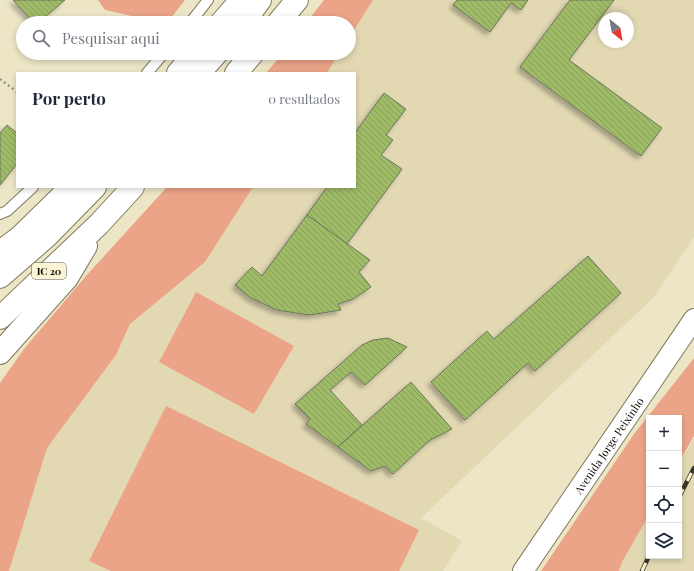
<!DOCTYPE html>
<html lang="pt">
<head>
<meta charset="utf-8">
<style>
  :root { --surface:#fff; --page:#f6f6f7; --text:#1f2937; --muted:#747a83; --line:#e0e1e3 }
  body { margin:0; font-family:"Playfair Display",serif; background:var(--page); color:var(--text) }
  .controls { position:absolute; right:12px; bottom:12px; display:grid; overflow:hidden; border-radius:0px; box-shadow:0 2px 6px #0003 }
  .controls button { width:36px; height:36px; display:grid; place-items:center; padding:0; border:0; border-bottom:1px solid var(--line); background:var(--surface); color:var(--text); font:20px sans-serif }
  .compass { position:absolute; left:598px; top:12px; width:36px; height:36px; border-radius:50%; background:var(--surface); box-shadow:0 2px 6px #0003; rotate:149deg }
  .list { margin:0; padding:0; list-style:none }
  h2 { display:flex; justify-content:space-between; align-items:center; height:52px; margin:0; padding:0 16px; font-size:17px }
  h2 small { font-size:13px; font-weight:400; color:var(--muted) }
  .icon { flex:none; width:22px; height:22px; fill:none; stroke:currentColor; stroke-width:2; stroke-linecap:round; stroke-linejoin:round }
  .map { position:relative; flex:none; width:694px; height:571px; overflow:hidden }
  .search { position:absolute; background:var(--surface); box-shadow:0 2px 6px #0003; left:16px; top:16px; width:340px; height:44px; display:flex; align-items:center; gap:10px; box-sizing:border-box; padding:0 14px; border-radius:22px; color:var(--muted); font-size:15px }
  .panel { position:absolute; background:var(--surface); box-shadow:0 2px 6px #0003; left:16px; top:72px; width:340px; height:116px; border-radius:0px }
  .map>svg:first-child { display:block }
  .built { fill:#e2d9b3; fill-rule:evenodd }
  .grass { fill:#eba488 }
  .building { fill:url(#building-back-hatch); stroke:#6d765c; filter:url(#shadow) }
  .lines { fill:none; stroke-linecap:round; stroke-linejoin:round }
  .lane-casing { stroke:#817b5f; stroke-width:12 }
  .street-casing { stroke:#817b5f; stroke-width:22 }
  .highway-casing { stroke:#817b5f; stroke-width:24 }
  .path { stroke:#99957e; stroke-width:2.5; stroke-dasharray:2 3; stroke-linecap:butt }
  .lane { stroke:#fff; stroke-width:10 }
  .street { stroke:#fff; stroke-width:20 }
  .highway { stroke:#fff; stroke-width:22 }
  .rail-casing { stroke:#393529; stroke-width:4.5 }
  .rail { stroke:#faf3d4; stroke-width:3; stroke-dasharray:9; stroke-linecap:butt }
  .labels { text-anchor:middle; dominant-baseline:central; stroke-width:4; stroke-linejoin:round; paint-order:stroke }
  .shield { fill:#faf3d4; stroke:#555142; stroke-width:1 }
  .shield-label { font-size:10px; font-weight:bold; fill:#0e0b03 }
  .street-label { font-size:11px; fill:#0e0b03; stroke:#faf3d4 }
</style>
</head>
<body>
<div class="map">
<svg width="694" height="571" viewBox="0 0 694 571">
  <defs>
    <pattern id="building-back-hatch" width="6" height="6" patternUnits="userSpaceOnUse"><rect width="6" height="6" fill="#9fbb67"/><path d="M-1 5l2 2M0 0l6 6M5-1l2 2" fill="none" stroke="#889f58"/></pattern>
    <filter id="shadow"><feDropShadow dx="-3.5" dy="3.5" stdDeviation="2" flood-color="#0004"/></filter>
  </defs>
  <rect width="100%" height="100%" fill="#ece6c7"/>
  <g class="built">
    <path d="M373,0H694V237L654,297L421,518L462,541L443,571H9L47,448L116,355L130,324L205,262L253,187H355V73H327L339,53H349V38ZM604,18H628V42H604Z"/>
    <polygon points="694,438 694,571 619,571 622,562 649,515 649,556 679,556 679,464"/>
  </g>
  <g class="grass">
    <polygon points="98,0 185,0 167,23 146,23 141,18 105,10"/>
    <polygon points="324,0 373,0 349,38 349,23 306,23"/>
    <polygon points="283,53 339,53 327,73 266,73"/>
    <polygon points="167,187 253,187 205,262 130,324 116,355 47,448 9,571 0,571 0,383 24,349 85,277"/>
    <polygon points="196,292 294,346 254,414 159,362"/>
    <polygon points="694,358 694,436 679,462 679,418 649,418 649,515 622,562 619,571 541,571 634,434"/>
    <polygon points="166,406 419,530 399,571 111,571 89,561"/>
  </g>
  <g class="building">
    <polygon points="13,0 65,0 38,23 34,23"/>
    <polygon points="457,0 528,0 521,10 511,3 490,32 453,5"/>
    <polygon points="570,0 614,0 569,60 662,128 641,156 520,67"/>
    <polygon points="384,93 406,109 386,135 393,140 381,155 402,169 347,244 307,215 327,187 355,187 355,133"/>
    <polygon points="7,125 17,133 17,164 0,185 0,133"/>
    <polygon points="307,215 370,260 359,272 371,287 353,299 338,304 341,310 309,315 277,310 251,298 235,285 252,267 262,276"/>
    <polygon points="588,256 621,293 535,371 528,363 465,420 431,382 487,331 494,339"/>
    <polygon points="388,338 407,347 365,385 351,372 330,390 362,425 338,447 306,424 310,419 295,404 362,345 373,340"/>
    <polygon points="411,382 452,429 430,440 393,474 385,466 371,471 338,447"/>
  </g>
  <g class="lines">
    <defs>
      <g id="lane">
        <polyline points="190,23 208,0"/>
        <polyline points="147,73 164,53"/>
        <polyline points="0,214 7,211 33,187"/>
      </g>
      <g id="street">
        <path id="s1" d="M523,571L694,319"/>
      </g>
      <g id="highway">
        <polyline points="221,23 241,0"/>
        <polyline points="243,23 260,0"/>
        <polyline points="278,23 297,0"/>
        <polyline points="178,73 195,53"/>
        <polyline points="199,73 217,53"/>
        <polyline points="236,73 253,53"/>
        <polyline points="0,252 20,237 71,187"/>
        <polyline points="0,277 46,237 95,187"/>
        <polyline points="0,318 99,224 133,187"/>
        <polyline points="0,353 67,278 86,246"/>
      </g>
    </defs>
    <use href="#lane" class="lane-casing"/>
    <use href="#street" class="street-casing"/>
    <use href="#highway" class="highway-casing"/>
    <polyline class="path" points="0,79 17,92"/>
    <use href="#lane" class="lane"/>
    <use href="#street" class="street"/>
    <use href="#highway" class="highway"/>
    <defs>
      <g id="rail">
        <polyline points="679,497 694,468"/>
        <polyline points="642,571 649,556"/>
      </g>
    </defs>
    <use href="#rail" class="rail-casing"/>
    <use href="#rail" class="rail"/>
  </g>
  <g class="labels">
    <rect class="shield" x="32" y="263" width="34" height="16" rx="3"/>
    <g class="shield-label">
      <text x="49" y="271">IC 20</text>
    </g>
    <g class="street-label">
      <text stroke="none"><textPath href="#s1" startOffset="152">Avenida Jorge Peixinho</textPath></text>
    </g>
  </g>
</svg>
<div class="controls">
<button>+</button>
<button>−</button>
<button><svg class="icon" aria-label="locate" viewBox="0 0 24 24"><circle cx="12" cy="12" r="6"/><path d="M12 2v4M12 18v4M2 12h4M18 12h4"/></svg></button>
<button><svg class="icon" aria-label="layers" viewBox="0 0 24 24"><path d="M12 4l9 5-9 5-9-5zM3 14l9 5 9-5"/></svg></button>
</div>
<svg class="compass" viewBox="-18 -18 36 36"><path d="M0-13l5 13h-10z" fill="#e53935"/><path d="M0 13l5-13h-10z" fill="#747a83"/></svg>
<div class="search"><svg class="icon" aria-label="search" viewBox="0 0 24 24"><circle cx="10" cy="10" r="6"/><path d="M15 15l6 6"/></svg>Pesquisar aqui</div>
<section class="panel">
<h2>Por perto<small>0 resultados</small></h2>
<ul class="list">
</ul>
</section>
</div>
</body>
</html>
